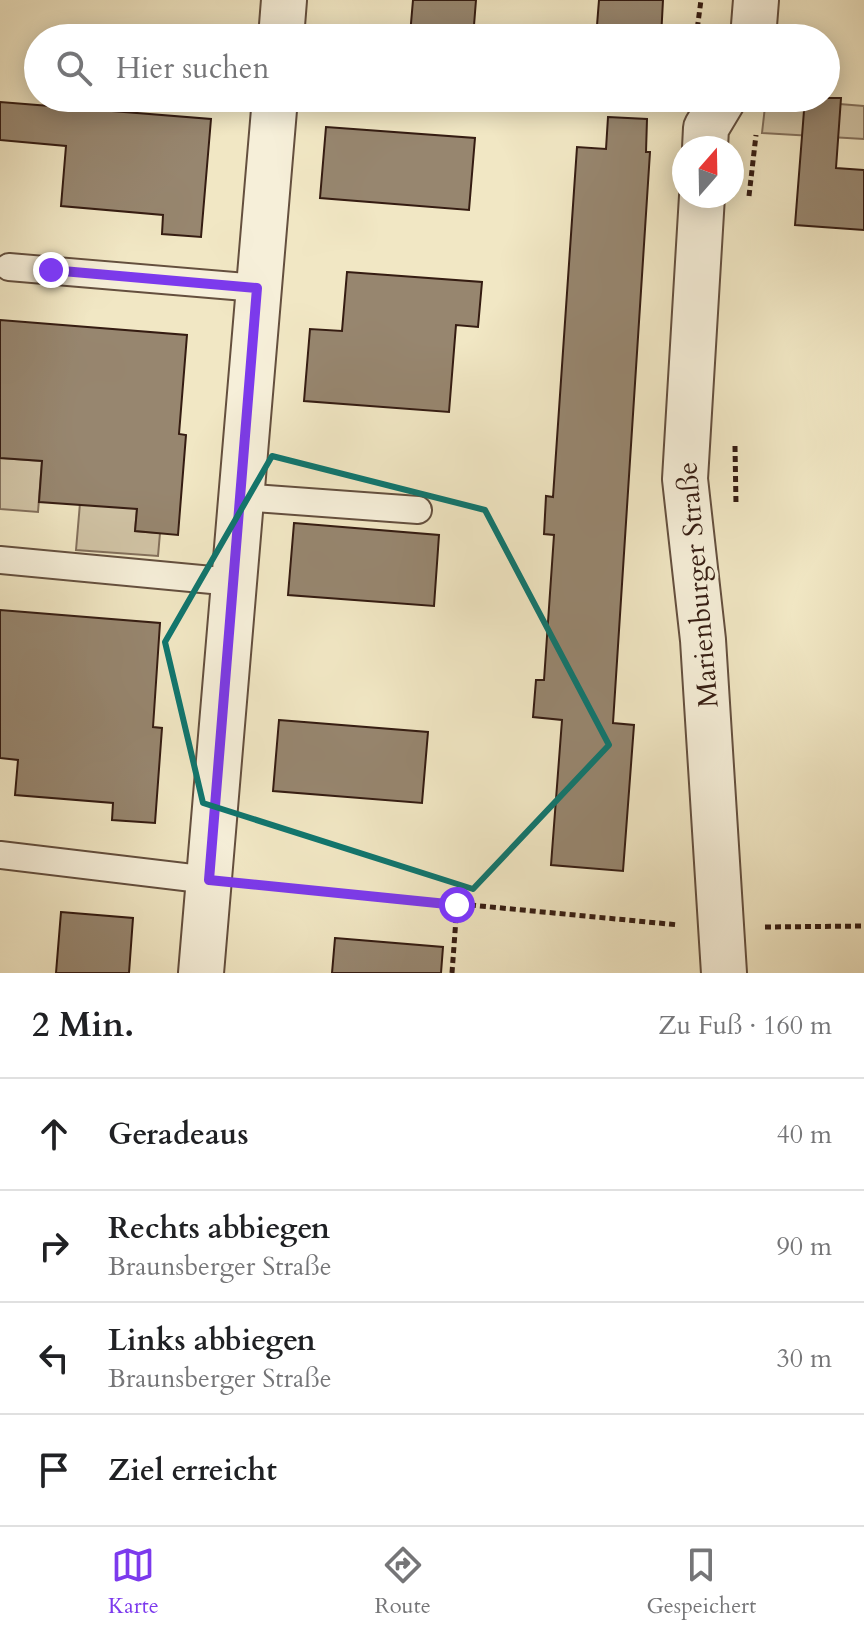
<!DOCTYPE html>
<html lang="de">
<head>
<meta charset="utf-8">
<style>
  :root { --surface:#fff; --page:#f2f2f2; --text:#202124; --muted:#757577; --line:#e0e0e0; --accent:#7c3aed }
  body { margin:0; font-family:Cardo,serif; background:var(--page); color:var(--text) }
  .compass { position:absolute; left:672px; top:136px; width:72px; height:72px; border-radius:50%; background:var(--surface); box-shadow:0 4px 20px #0003; rotate:20deg }
  .stop { position:absolute; width:24px; height:24px; margin:-18px; border:6px solid #7c3aed; border-radius:50%; background:#fff }
  .stop.end { background:#7c3aed; border-color:#fff; box-shadow:0 2px 8px #0008 }
  .list { margin:0; padding:0; list-style:none }
  h2 { display:flex; justify-content:space-between; align-items:center; height:104px; margin:0; padding:0 32px; font-size:34px }
  h2 small { font-size:26px; font-weight:400; color:var(--muted) }
  .list li { display:grid; grid-template-columns:52px 1fr auto; gap:24px; align-items:center; box-sizing:border-box; height:112px; padding:0 32px; border-top:2px solid var(--line) }
  .list b { display:block; font-size:30px; white-space:nowrap }
  .list p { margin:0; font-size:26px; white-space:nowrap; color:var(--muted) }
  .list em { font-size:26px; font-style:normal; color:var(--muted) }
  .icon { flex:none; width:44px; height:44px; fill:none; stroke:currentColor; stroke-width:2; stroke-linecap:round; stroke-linejoin:round }
  .map { position:relative; flex:none; width:864px; height:973px; overflow:hidden }
  .search { position:absolute; background:var(--surface); box-shadow:0 4px 20px #0003; left:24px; right:24px; top:24px; height:88px; display:flex; align-items:center; gap:20px; box-sizing:border-box; padding:0 28px; border-radius:44px; color:var(--muted); font-size:30px }
  .sheet { height:552px; background:var(--surface) }
  nav { display:flex; justify-content:space-around; align-items:center; box-sizing:border-box; height:112px; border-top:2px solid var(--line); background:var(--surface); font-size:22px; color:var(--muted) }
  nav a { display:grid; justify-items:center; gap:4px }
  nav .on { color:var(--accent) }
  .map>svg:first-child { display:block }
  .green { fill:#d1c4a6; stroke:#83705c; stroke-width:2 }
  .building { fill:#97866f; stroke:#351c12; stroke-width:2 }
  .lines { fill:none; stroke-linecap:round; stroke-linejoin:round }
  .lane-casing { stroke:#644f3e; stroke-width:30 }
  .street-casing { stroke:#644f3e; stroke-width:48 }
  .path { stroke:#351c12; stroke-width:5; stroke-dasharray:6 4; stroke-linecap:butt }
  .lane { stroke:#f6efd9; stroke-width:26 }
  .street { stroke:#f6efd9; stroke-width:44 }
  .route { stroke:#7c3aed; stroke-width:10 }
  .marked { fill:none; stroke:#0f766e; stroke-width:6; stroke-linejoin:round }
  .labels { text-anchor:middle; dominant-baseline:central; stroke-width:7; stroke-linejoin:round; paint-order:stroke }
  .street-label { font-size:28px; fill:#351c12; stroke:#f6efd9 }
</style>
</head>
<body>
<div class="map">
<svg width="864" height="973" viewBox="0 0 864 973">
  <rect width="100%" height="100%" fill="#f1e7c4"/>
  <filter id="stains"><feTurbulence type="fractalNoise" baseFrequency=".0025" numOctaves="4"/><feColorMatrix values="0 0 0 0 .2 0 0 0 0 .09 0 0 0 0 .02 0 0 0 .5 -.17"/></filter>
  <radialGradient id="worn" r=".72"><stop offset=".6" stop-color="#630" stop-opacity="0"/><stop offset="1" stop-color="#630" stop-opacity=".3"/></radialGradient>
  <g class="green">
    <polygon points="766,98 864,106 864,139 762,133"/>
    <polygon points="0,458 42,461 38,512 0,509"/>
    <polygon points="83,468 140,473 135,531 160,533 158,556 76,550"/>
  </g>
  <g class="building">
    <polygon points="413,0 476,0 473,38 410,35"/>
    <polygon points="599,0 663,0 661,38 596,38"/>
    <polygon points="805,98 841,98 836,168 864,170 864,230 795,225"/>
    <polygon points="0,102 211,119 201,237 162,234 163,215 61,206 66,146 0,140"/>
    <polygon points="608,117 647,119 646,152 650,152 613,723 634,725 623,871 551,865 562,720 533,717 536,680 544,680 554,535 544,534 546,496 553,497 577,147 606,149"/>
    <polygon points="326,127 475,138 469,210 320,198"/>
    <polygon points="347,272 482,282 478,327 456,325 449,412 304,401 310,329 342,331"/>
    <polygon points="0,320 187,335 179,434 186,435 178,535 135,531 137,509 39,502 42,461 0,458"/>
    <polygon points="294,523 439,535 434,606 288,595"/>
    <polygon points="0,610 160,623 153,727 162,728 155,823 112,820 113,803 15,795 18,760 0,758"/>
    <polygon points="279,720 428,732 422,803 273,791"/>
    <polygon points="61,912 133,918 129,973 56,973"/>
    <polygon points="335,938 443,947 441,973 332,973"/>
  </g>
  <g class="lines">
    <defs>
      <g id="lane">
        <polyline points="9,267 257,288"/>
        <polyline points="240,497 418,510"/>
        <polyline points="0,560 233,582"/>
        <polyline points="0,855 209,880"/>
      </g>
      <g id="street">
        <polyline points="281,38 284,0"/>
        <polyline points="753,38 756,0"/>
        <polyline points="705,148 706,128 724,98"/>
        <polyline points="702,196 685,479 703,640 724,973"/>
        <polyline points="201,973 275,98"/>
      </g>
    </defs>
    <use href="#lane" class="lane-casing"/>
    <use href="#street" class="street-casing"/>
    <g class="path">
      <polyline points="696,38 701,0"/>
      <polyline points="749,196 756,135"/>
      <polyline points="735,446 736,504"/>
      <polyline points="251,884 679,925"/>
      <polyline points="765,927 864,926"/>
      <polyline points="452,973 457,905"/>
    </g>
    <use href="#lane" class="lane"/>
    <use href="#street" class="street"/>
  </g>
  <g class="lines">
    <polyline class="route" points="51,270 257,288 209,880 457,905"/>
  </g>
  <path class="marked" d="M272,456L485,510L609,745L473,889L203,803L165,642Z"/>
  <g class="labels">
    <g class="street-label">
      <text transform="translate(698 585) rotate(-95)">Marienburger Straße</text>
    </g>
  </g>
  <rect width="100%" height="100%" filter="url(#stains)"/>
  <rect width="100%" height="100%" fill="url(#worn)"/>
</svg>
<svg class="compass" viewBox="-18 -18 36 36"><path d="M0-13l5 13h-10z" fill="#e53935"/><path d="M0 13l5-13h-10z" fill="#757577"/></svg>
<div class="stop" style="left:457px;top:905px"></div>
<div class="stop end" style="left:51px;top:270px"></div>
<div class="search"><svg class="icon" aria-label="search" viewBox="0 0 24 24"><circle cx="10" cy="10" r="6"/><path d="M15 15l6 6"/></svg>Hier suchen</div>
</div>
<section class="sheet">
<h2>2 Min.<small>Zu Fuß · 160 m</small></h2>
<ul class="list">
<li><svg class="icon" aria-label="ahead" viewBox="0 0 24 24"><path d="M12 20V5M6 11l6-6 6 6"/></svg><div><b>Geradeaus</b></div><em>40 m</em></li>
<li><svg class="icon" aria-label="right" viewBox="0 0 24 24"><path d="M7 20v-9h11M14 6l5 5-5 5"/></svg><div><b>Rechts abbiegen</b><p>Braunsberger Straße</p></div><em>90 m</em></li>
<li><svg class="icon" aria-label="left" viewBox="0 0 24 24"><path d="M17 20v-9H6M10 6l-5 5 5 5"/></svg><div><b>Links abbiegen</b><p>Braunsberger Straße</p></div><em>30 m</em></li>
<li><svg class="icon" aria-label="arrive" viewBox="0 0 24 24"><path d="M6 21V4h12l-3 4 3 4H6"/></svg><div><b>Ziel erreicht</b></div></li>
</ul>
</section>
<nav>
<a class="on"><svg class="icon" aria-label="map" viewBox="0 0 24 24"><path d="M3 6l6-2 6 2 6-2v14l-6 2-6-2-6 2zM9 4v14M15 6v14"/></svg>Karte</a>
<a><svg class="icon" aria-label="directions" viewBox="0 0 24 24"><path d="M12 3l9 9-9 9-9-9zM9 14v-3h6M13 9l2 2-2 2"/></svg>Route</a>
<a><svg class="icon" aria-label="saved" viewBox="0 0 24 24"><path d="M7 4h10v16l-5-4-5 4z"/></svg>Gespeichert</a>
</nav>
</body>
</html>
